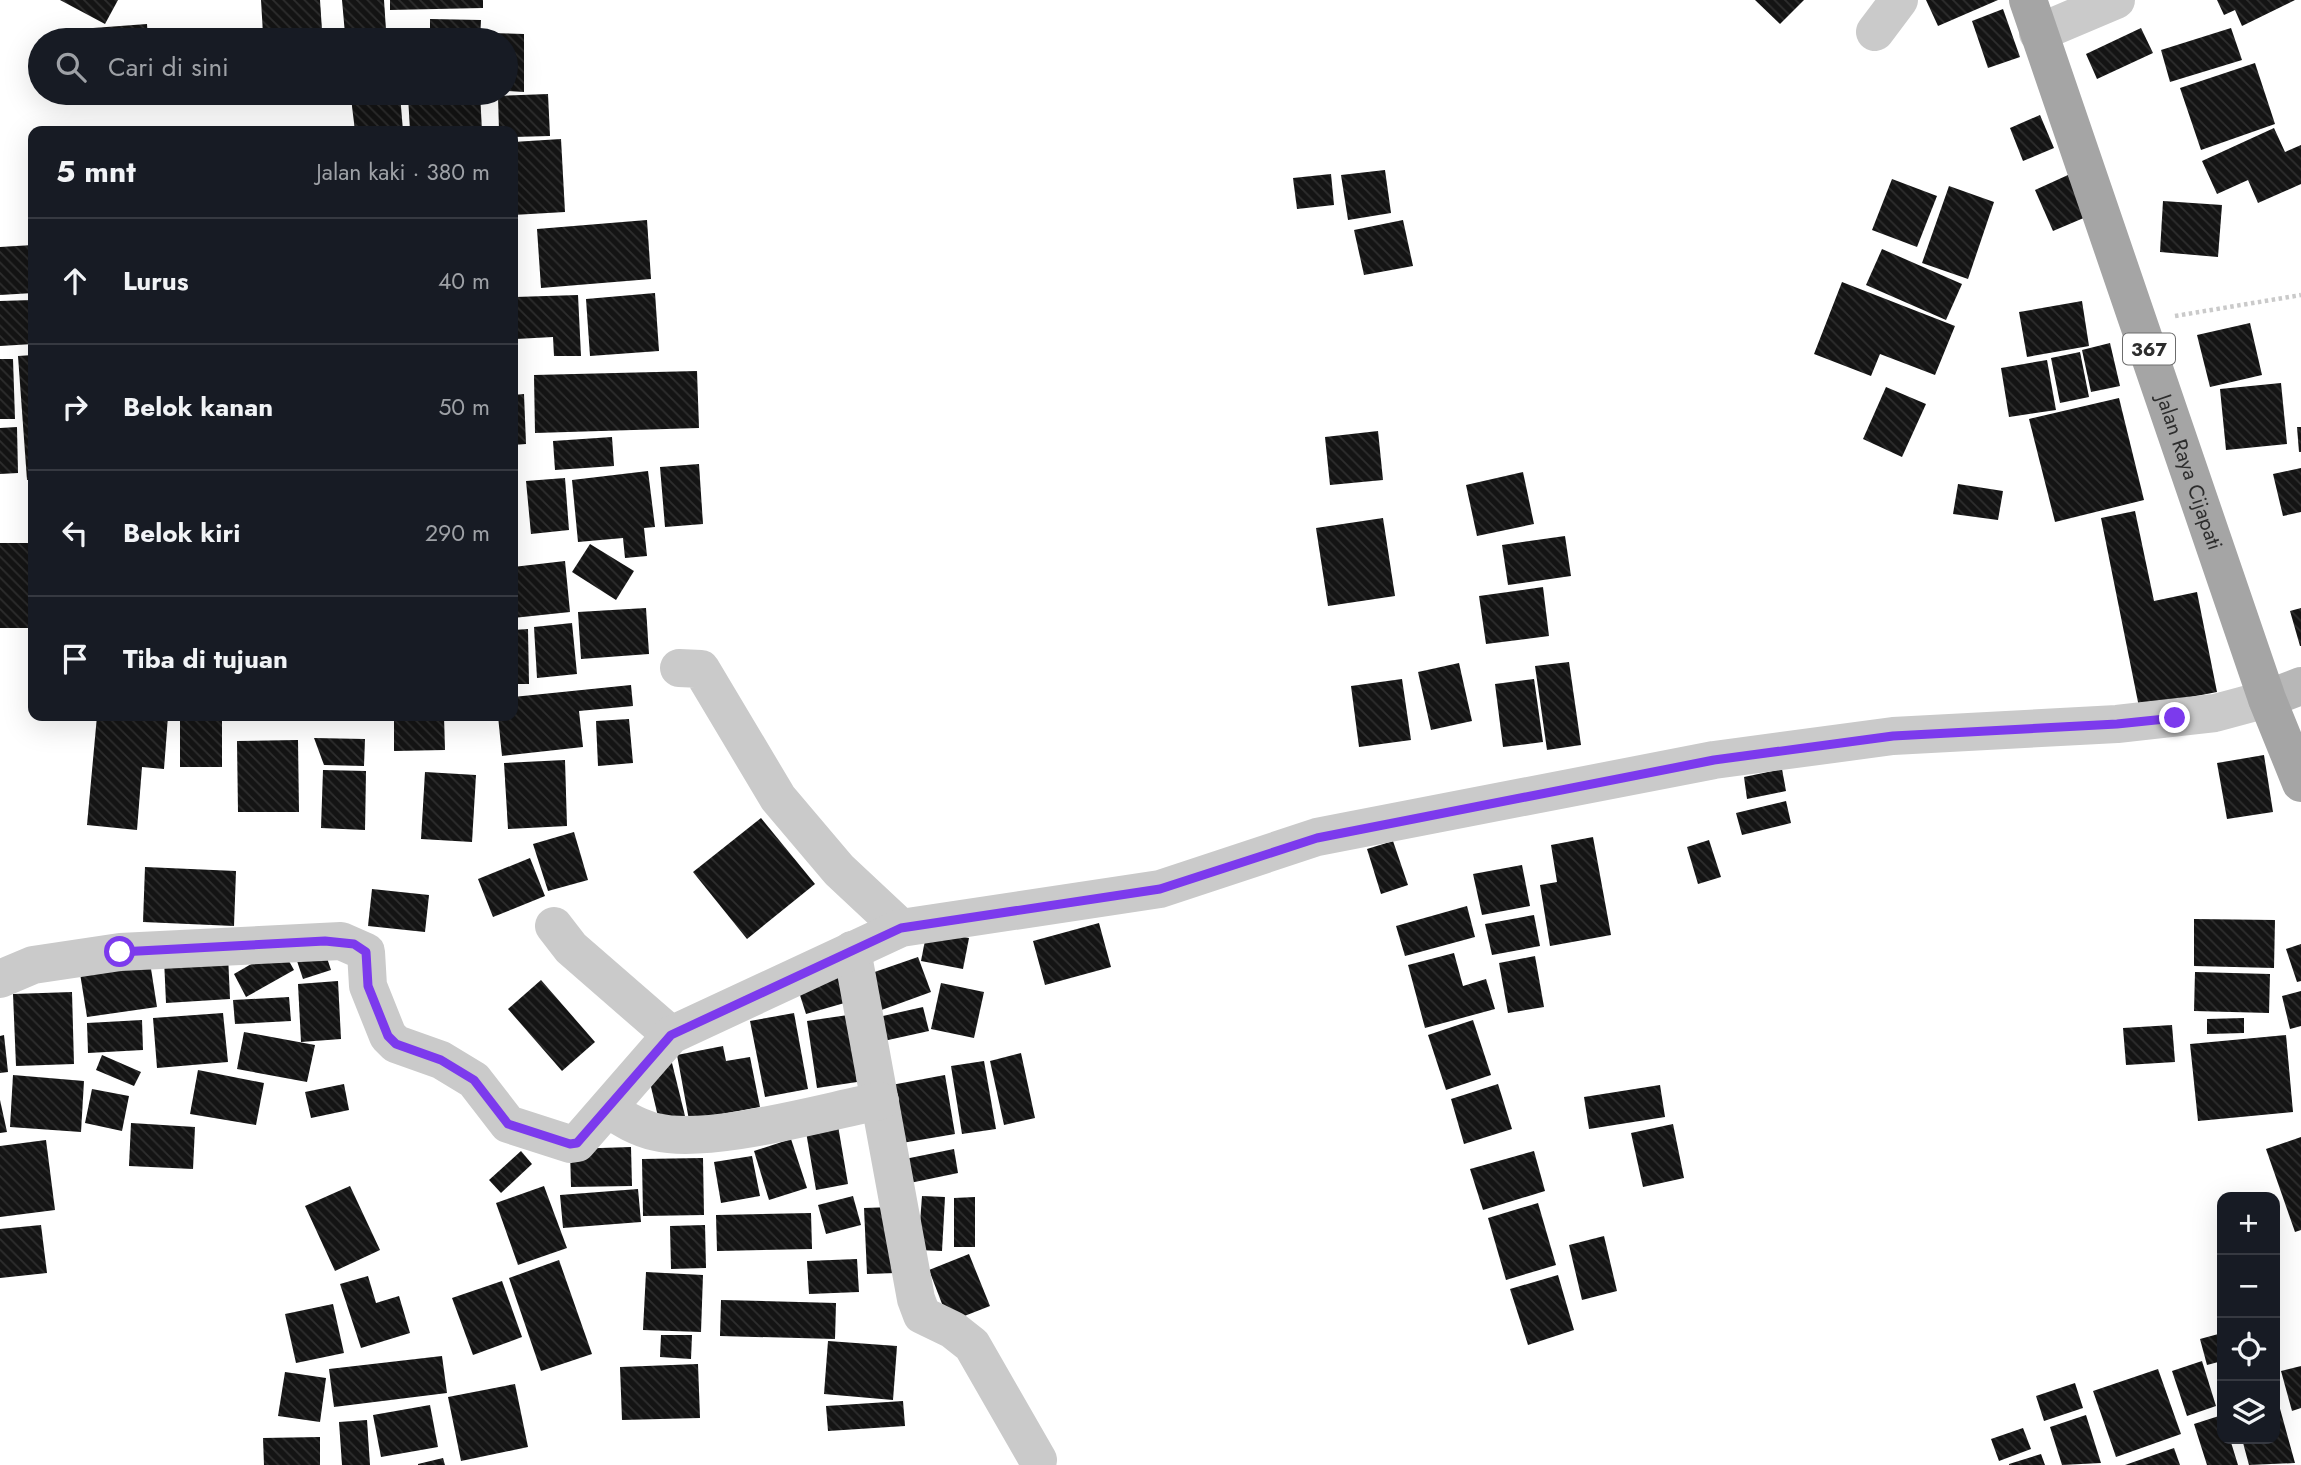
<!DOCTYPE html>
<html lang="id">
<head>
<meta charset="utf-8">
<style>
  :root { --surface:#171b24; --page:#242831; --text:#f1f3f6; --muted:#9ea1a6; --line:#363941 }
  body { margin:0; font-family:Jost,sans-serif; background:var(--page); color:var(--text) }
  .controls { position:absolute; right:21px; bottom:21px; display:grid; overflow:hidden; border-radius:14px; box-shadow:0 7px 28px #0002 }
  .controls button { width:63px; height:63px; display:grid; place-items:center; padding:0; border:0; border-bottom:2px solid var(--line); background:var(--surface); color:var(--text); font:35px sans-serif }
  .stop { position:absolute; width:21px; height:21px; margin:-16px; border:5px solid #7c3aed; border-radius:50%; background:#fff }
  .stop.end { background:#7c3aed; border-color:#fff; box-shadow:0 2px 7px #0008 }
  .list { margin:0; padding:0; list-style:none }
  h2 { display:flex; justify-content:space-between; align-items:center; height:91px; margin:0; padding:0 28px; font-size:30px }
  h2 small { font-size:23px; font-weight:400; color:var(--muted) }
  .list li { display:grid; grid-template-columns:46px 1fr auto; gap:21px; align-items:center; box-sizing:border-box; height:126px; padding:0 28px; border-top:2px solid var(--line) }
  .list b { display:block; font-size:26px; white-space:nowrap }
  .list em { font-size:23px; font-style:normal; color:var(--muted) }
  .icon { flex:none; width:38px; height:38px; fill:none; stroke:currentColor; stroke-width:2; stroke-linecap:round; stroke-linejoin:round }
  .map { position:relative; flex:none; width:2301px; height:1465px; overflow:hidden }
  .search { position:absolute; background:var(--surface); box-shadow:0 7px 28px #0002; left:28px; top:28px; width:490px; height:77px; display:flex; align-items:center; gap:18px; box-sizing:border-box; padding:0 24px; border-radius:38px; color:var(--muted); font-size:26px }
  .panel { position:absolute; background:var(--surface); box-shadow:0 7px 28px #0002; left:28px; top:126px; width:490px; height:595px; border-radius:14px }
  .map>svg:first-child { display:block }
  .building { fill:url(#building-back-hatch) }
  .lines { fill:none; stroke-linecap:round; stroke-linejoin:round }
  .path { stroke:#cacaca; stroke-width:4.5; stroke-dasharray:3.5 3.5; stroke-linecap:butt }
  .street { stroke:#cacaca; stroke-width:38 }
  .secondary { stroke:#b7b7b7; stroke-width:38 }
  .primary { stroke:#a5a5a5; stroke-width:38 }
  .route { stroke:#7c3aed; stroke-width:9 }
  .labels { text-anchor:middle; dominant-baseline:central; stroke-width:7; stroke-linejoin:round; paint-order:stroke }
  .shield { fill:#fff; stroke:#6c6c6c; stroke-width:2 }
  .shield-label { font-size:19px; font-weight:bold; fill:#2d2d2d }
  .street-label { font-size:21px; fill:#2d2d2d; stroke:#fff }
</style>
</head>
<body>
<div class="map">
<svg width="2301" height="1465" viewBox="0 0 2301 1465">
  <defs>
    <pattern id="building-back-hatch" width="6" height="6" patternUnits="userSpaceOnUse" patternTransform="scale(1.75)"><rect width="6" height="6" fill="#141414"/><path d="M-1 5l2 2M0 0l6 6M5-1l2 2" fill="none" stroke="#2e2e2e"/></pattern>
  </defs>
  <rect width="100%" height="100%" fill="#fff"/>
  <g class="building">
    <polygon points="60,0 118,0 105,24"/>
    <polygon points="261,0 320,0 322,30 263,34"/>
    <polygon points="342,0 384,0 386,30 345,34"/>
    <polygon points="390,0 483,0 483,8 390,10"/>
    <polygon points="1755,0 1804,0 1780,24"/>
    <polygon points="1926,0 1998,0 1938,26"/>
    <polygon points="2217,0 2295,0 2242,26 2235,10 2224,15"/>
    <polygon points="2003,9 2020,57 1988,68 1972,21"/>
    <polygon points="430,19 481,20 480,40 430,40"/>
    <polygon points="147,24 148,40 67,40 66,30"/>
    <polygon points="2141,28 2153,53 2097,79 2086,54"/>
    <polygon points="2231,28 2242,60 2170,82 2161,50"/>
    <polygon points="237,29 238,40 156,40 156,34"/>
    <polygon points="488,33 524,34 524,92 506,91 506,40 488,40"/>
    <polygon points="2255,63 2275,124 2201,150 2180,88"/>
    <polygon points="480,93 482,131 410,131 408,96"/>
    <polygon points="400,94 403,131 355,131 351,98"/>
    <polygon points="548,94 550,136 513,137 513,131 499,131 498,96"/>
    <polygon points="2040,115 2054,148 2023,161 2010,128"/>
    <polygon points="2274,128 2285,152 2301,145 2301,184 2258,203 2248,180 2217,194 2202,161"/>
    <polygon points="561,139 565,212 513,215 513,142"/>
    <polygon points="1385,170 1391,213 1348,220 1341,175"/>
    <polygon points="1331,174 1334,205 1297,209 1293,178"/>
    <polygon points="2068,175 2086,217 2053,231 2035,190"/>
    <polygon points="1892,179 1937,196 1917,247 1872,230"/>
    <polygon points="1949,186 1994,202 1968,279 1922,263"/>
    <polygon points="2163,201 2222,205 2218,257 2160,252"/>
    <polygon points="647,220 651,279 541,288 537,229"/>
    <polygon points="1403,220 1413,266 1364,275 1354,230"/>
    <polygon points="33,245 33,293 0,295 0,247"/>
    <polygon points="1882,249 1962,284 1946,320 1866,285"/>
    <polygon points="1842,282 1955,326 1935,375 1880,354 1871,376 1814,354"/>
    <polygon points="655,293 659,351 590,356 586,299"/>
    <polygon points="578,295 581,356 554,356 553,337 516,339 515,297"/>
    <polygon points="33,300 33,344 0,346 0,301"/>
    <polygon points="2082,301 2089,346 2027,357 2019,312"/>
    <polygon points="2250,323 2262,375 2210,387 2197,335"/>
    <polygon points="2110,343 2120,386 2091,392 2082,350"/>
    <polygon points="2080,352 2089,397 2060,403 2051,358"/>
    <polygon points="33,355 33,480 27,480 18,356"/>
    <polygon points="0,359 13,359 15,419 0,419"/>
    <polygon points="2047,360 2056,410 2009,417 2001,368"/>
    <polygon points="697,371 699,428 535,433 534,375"/>
    <polygon points="2281,383 2287,444 2226,450 2220,389"/>
    <polygon points="1886,387 1926,404 1902,457 1863,439"/>
    <polygon points="524,394 526,444 513,445 513,395"/>
    <polygon points="2119,398 2144,500 2055,522 2029,419"/>
    <polygon points="17,427 18,473 0,474 0,428"/>
    <polygon points="2297,427 2301,427 2301,452 2299,452"/>
    <polygon points="1378,431 1383,480 1330,485 1325,437"/>
    <polygon points="612,437 614,466 555,470 553,441"/>
    <polygon points="699,464 703,524 665,527 660,467"/>
    <polygon points="2301,468 2301,512 2283,516 2273,474"/>
    <polygon points="648,471 655,527 644,528 647,556 625,558 623,538 578,542 572,480"/>
    <polygon points="1523,472 1534,524 1477,536 1466,485"/>
    <polygon points="565,478 569,530 531,534 526,481"/>
    <polygon points="1958,484 2003,491 1998,520 1953,514"/>
    <polygon points="2135,511 2154,601 2197,592 2217,692 2139,707 2101,518"/>
    <polygon points="1383,518 1395,596 1328,606 1316,528"/>
    <polygon points="1565,536 1571,576 1508,585 1502,545"/>
    <rect x="0" y="543" width="33" height="85"/>
    <polygon points="590,544 634,571 616,600 572,572"/>
    <polygon points="565,561 570,612 513,618 513,567"/>
    <polygon points="1543,587 1549,636 1486,644 1479,596"/>
    <polygon points="646,608 649,654 581,659 578,612"/>
    <polygon points="2301,608 2301,646 2300,646 2290,611"/>
    <polygon points="572,623 577,674 537,678 534,627"/>
    <polygon points="528,629 529,684 513,684 513,630"/>
    <polygon points="1569,662 1581,745 1547,750 1535,666"/>
    <polygon points="1459,663 1472,721 1431,730 1418,672"/>
    <polygon points="1402,679 1411,740 1359,747 1351,686"/>
    <polygon points="1534,679 1543,742 1503,747 1495,684"/>
    <polygon points="631,685 633,706 579,711 583,747 502,756 498,716 513,716 513,697"/>
    <polygon points="97,716 168,716 164,769 142,767 137,830 87,825"/>
    <rect x="180" y="716" width="42" height="51"/>
    <polygon points="394,716 444,716 445,750 394,751"/>
    <polygon points="629,719 633,763 598,766 596,721"/>
    <polygon points="314,738 365,739 364,766 324,765"/>
    <polygon points="298,740 299,812 238,812 237,741"/>
    <polygon points="2264,755 2273,812 2227,819 2217,763"/>
    <polygon points="565,760 567,826 508,829 504,763"/>
    <polygon points="1782,769 1786,791 1747,799 1744,777"/>
    <polygon points="323,770 366,771 365,830 321,828"/>
    <polygon points="425,772 476,775 472,842 421,839"/>
    <polygon points="1786,801 1791,823 1742,835 1736,813"/>
    <polygon points="761,818 815,884 747,939 693,872"/>
    <polygon points="574,832 588,880 548,891 533,844"/>
    <polygon points="1593,837 1611,935 1550,946 1540,885 1557,882 1551,845"/>
    <polygon points="1709,840 1721,877 1698,884 1687,847"/>
    <polygon points="1393,841 1408,885 1381,894 1367,849"/>
    <polygon points="530,858 545,896 493,917 478,879"/>
    <polygon points="1522,865 1530,906 1482,915 1473,874"/>
    <polygon points="145,867 236,871 234,926 143,922"/>
    <polygon points="372,889 429,895 425,932 368,926"/>
    <polygon points="1467,906 1475,937 1405,956 1396,926"/>
    <polygon points="1534,915 1540,946 1492,955 1485,924"/>
    <polygon points="2194,919 2275,920 2274,968 2194,966"/>
    <polygon points="1099,923 1111,967 1045,985 1033,941"/>
    <polygon points="927,930 969,938 963,969 921,961"/>
    <polygon points="322,943 331,970 303,979 294,952"/>
    <polygon points="2301,944 2301,981 2297,982 2286,949"/>
    <polygon points="281,947 294,970 246,997 234,974"/>
    <polygon points="1454,953 1463,986 1486,979 1495,1009 1425,1028 1408,965"/>
    <polygon points="228,955 230,999 166,1003 164,959"/>
    <polygon points="149,956 157,1007 87,1017 79,967"/>
    <polygon points="1535,956 1544,1007 1508,1013 1499,963"/>
    <polygon points="918,957 931,992 876,1012 863,976"/>
    <polygon points="2195,972 2270,974 2269,1013 2194,1011"/>
    <polygon points="841,976 848,1002 806,1014 798,989"/>
    <polygon points="541,980 595,1042 562,1071 508,1009"/>
    <polygon points="338,981 341,1039 301,1042 298,984"/>
    <polygon points="941,983 984,992 974,1038 931,1029"/>
    <polygon points="2301,991 2301,1026 2290,1029 2282,996"/>
    <polygon points="72,992 74,1064 16,1066 13,994"/>
    <polygon points="289,997 291,1021 235,1024 233,1000"/>
    <polygon points="923,1007 929,1031 879,1042 874,1018"/>
    <polygon points="223,1013 228,1062 157,1068 153,1018"/>
    <polygon points="794,1013 808,1089 765,1097 750,1021"/>
    <polygon points="848,1015 857,1082 817,1088 807,1021"/>
    <polygon points="2244,1018 2244,1033 2207,1034 2207,1019"/>
    <polygon points="142,1020 143,1050 88,1053 87,1023"/>
    <polygon points="1473,1020 1491,1075 1446,1090 1428,1035"/>
    <polygon points="2172,1025 2175,1062 2126,1065 2123,1028"/>
    <polygon points="244,1032 315,1045 307,1082 237,1069"/>
    <polygon points="4,1035 8,1072 0,1073 0,1036"/>
    <polygon points="2286,1035 2293,1112 2198,1121 2190,1044"/>
    <polygon points="723,1046 726,1061 750,1057 760,1107 689,1120 677,1055"/>
    <polygon points="1021,1053 1035,1118 1004,1125 990,1061"/>
    <polygon points="102,1055 141,1072 134,1086 96,1070"/>
    <polygon points="984,1061 996,1129 962,1134 951,1066"/>
    <polygon points="672,1063 686,1120 660,1125 647,1070"/>
    <polygon points="198,1070 264,1083 256,1125 190,1114"/>
    <polygon points="13,1075 84,1081 81,1132 10,1127"/>
    <polygon points="945,1075 955,1134 896,1144 886,1086"/>
    <polygon points="344,1084 349,1110 311,1118 305,1092"/>
    <polygon points="1498,1084 1512,1129 1464,1144 1451,1099"/>
    <polygon points="1660,1085 1665,1117 1589,1129 1584,1097"/>
    <polygon points="92,1089 129,1096 122,1131 85,1123"/>
    <polygon points="0,1100 7,1132 0,1133"/>
    <polygon points="837,1120 848,1184 816,1190 805,1126"/>
    <polygon points="131,1123 195,1127 193,1169 129,1166"/>
    <polygon points="1673,1124 1684,1178 1643,1187 1631,1133"/>
    <polygon points="2301,1137 2301,1230 2295,1232 2266,1149"/>
    <polygon points="791,1139 807,1188 769,1200 754,1151"/>
    <polygon points="46,1140 55,1210 0,1217 0,1146"/>
    <polygon points="631,1147 632,1186 571,1187 570,1149"/>
    <polygon points="954,1149 958,1173 905,1184 900,1160"/>
    <polygon points="521,1151 532,1164 501,1193 489,1180"/>
    <polygon points="1534,1151 1545,1191 1483,1210 1470,1169"/>
    <polygon points="752,1156 760,1196 721,1203 714,1162"/>
    <polygon points="703,1158 704,1215 643,1216 642,1159"/>
    <polygon points="350,1186 380,1250 335,1271 305,1206"/>
    <polygon points="544,1186 567,1248 518,1265 496,1203"/>
    <polygon points="638,1189 641,1222 563,1228 560,1195"/>
    <polygon points="853,1196 861,1225 826,1234 818,1205"/>
    <polygon points="922,1196 945,1197 942,1251 918,1250"/>
    <polygon points="975,1197 975,1247 954,1247 954,1198"/>
    <polygon points="1538,1203 1556,1265 1506,1280 1488,1218"/>
    <polygon points="893,1207 896,1273 867,1274 864,1208"/>
    <polygon points="811,1213 812,1249 717,1251 716,1215"/>
    <polygon points="41,1225 47,1273 0,1278 0,1229"/>
    <polygon points="705,1225 706,1268 671,1269 670,1226"/>
    <polygon points="1604,1236 1617,1291 1582,1300 1569,1245"/>
    <polygon points="969,1254 990,1306 949,1322 929,1270"/>
    <polygon points="857,1259 859,1292 809,1294 807,1261"/>
    <polygon points="559,1260 592,1354 541,1371 509,1278"/>
    <polygon points="646,1272 703,1275 701,1332 643,1330"/>
    <polygon points="1558,1275 1574,1330 1528,1345 1510,1289"/>
    <polygon points="368,1276 376,1303 399,1296 410,1333 361,1348 340,1284"/>
    <polygon points="502,1281 522,1337 473,1355 452,1298"/>
    <polygon points="721,1300 836,1303 835,1339 720,1336"/>
    <polygon points="333,1304 344,1353 296,1363 285,1314"/>
    <polygon points="2222,1333 2222,1361 2207,1365 2200,1339"/>
    <polygon points="661,1335 692,1335 691,1359 660,1357"/>
    <polygon points="828,1341 897,1346 893,1400 824,1394"/>
    <polygon points="442,1356 447,1393 334,1407 329,1369"/>
    <polygon points="2202,1361 2216,1406 2187,1416 2172,1371"/>
    <polygon points="698,1364 700,1418 622,1420 620,1367"/>
    <polygon points="2301,1366 2301,1408 2292,1411 2281,1371"/>
    <polygon points="2158,1369 2181,1434 2116,1457 2093,1391"/>
    <polygon points="285,1372 326,1378 320,1422 278,1416"/>
    <polygon points="2075,1383 2083,1408 2044,1421 2036,1396"/>
    <polygon points="515,1384 528,1447 461,1461 448,1397"/>
    <polygon points="903,1401 905,1426 828,1431 826,1406"/>
    <polygon points="430,1405 438,1447 381,1457 373,1415"/>
    <polygon points="2279,1405 2295,1463 2249,1465 2242,1439 2275,1439 2275,1407"/>
    <polygon points="2086,1415 2101,1463 2062,1465 2050,1427"/>
    <polygon points="2222,1415 2222,1439 2230,1439 2238,1465 2207,1465 2194,1424"/>
    <polygon points="367,1420 370,1465 342,1465 339,1422"/>
    <polygon points="2023,1428 2031,1449 1999,1461 1991,1439"/>
    <polygon points="320,1437 320,1465 264,1465 263,1438"/>
    <polygon points="2174,1448 2180,1465 2125,1465"/>
    <polygon points="2041,1454 2045,1465 2009,1465 2009,1464"/>
    <polygon points="443,1458 445,1465 418,1465 418,1464"/>
  </g>
  <g class="lines">
    <polyline class="path" points="2175,316 2301,295"/>
    <g class="street">
      <polyline points="1875,32 1899,0"/>
      <polyline points="2038,33 2116,0"/>
      <polyline points="679,668 701,669 778,798 839,870 901,928"/>
      <polyline points="554,926 571,948 671,1035"/>
      <polyline points="852,950 916,1299 922,1315 953,1330 972,1345 1038,1460"/>
      <polyline points="0,979 33,965 120,952 341,941 366,952 368,986 388,1036 396,1044 441,1060 474,1080 508,1124 570,1144 577,1143 671,1035 901,928 1160,889 1317,837 1714,760 1893,736 2117,724 2215,713 2267,699"/>
      <path d="M608,1109C623,1119 638,1128 656,1132C709,1145 823,1112 880,1101"/>
    </g>
    <polyline class="secondary" points="2267,699 2301,686"/>
    <path class="primary" id="s1" d="M2028,0L2267,699L2301,783"/>
  </g>
  <g class="lines">
    <polyline class="route" points="120,952 325,941 354,944 366,952 368,986 388,1036 396,1044 441,1060 474,1080 508,1124 570,1144 577,1143 671,1035 901,928 1160,889 1317,838 1714,760 1893,736 2117,724 2175,718"/>
  </g>
  <g class="labels">
    <rect class="shield" x="2123" y="333.5" width="52" height="31" rx="5"/>
    <g class="shield-label">
      <text x="2149" y="349">367</text>
    </g>
    <g class="street-label">
      <text stroke="none"><textPath href="#s1" startOffset="499">Jalan Raya Cijapati</textPath></text>
    </g>
  </g>
</svg>
<div class="controls">
<button>+</button>
<button>−</button>
<button><svg class="icon" aria-label="locate" viewBox="0 0 24 24"><circle cx="12" cy="12" r="6"/><path d="M12 2v4M12 18v4M2 12h4M18 12h4"/></svg></button>
<button><svg class="icon" aria-label="layers" viewBox="0 0 24 24"><path d="M12 4l9 5-9 5-9-5zM3 14l9 5 9-5"/></svg></button>
</div>
<div class="stop" style="left:120px;top:952px"></div>
<div class="stop end" style="left:2175px;top:718px"></div>
<div class="search"><svg class="icon" aria-label="search" viewBox="0 0 24 24"><circle cx="10" cy="10" r="6"/><path d="M15 15l6 6"/></svg>Cari di sini</div>
<section class="panel">
<h2>5 mnt<small>Jalan kaki · 380 m</small></h2>
<ul class="list">
<li><svg class="icon" aria-label="ahead" viewBox="0 0 24 24"><path d="M12 20V5M6 11l6-6 6 6"/></svg><div><b>Lurus</b></div><em>40 m</em></li>
<li><svg class="icon" aria-label="right" viewBox="0 0 24 24"><path d="M7 20v-9h11M14 6l5 5-5 5"/></svg><div><b>Belok kanan</b></div><em>50 m</em></li>
<li><svg class="icon" aria-label="left" viewBox="0 0 24 24"><path d="M17 20v-9H6M10 6l-5 5 5 5"/></svg><div><b>Belok kiri</b></div><em>290 m</em></li>
<li><svg class="icon" aria-label="arrive" viewBox="0 0 24 24"><path d="M6 21V4h12l-3 4 3 4H6"/></svg><div><b>Tiba di tujuan</b></div></li>
</ul>
</section>
</div>
</body>
</html>
